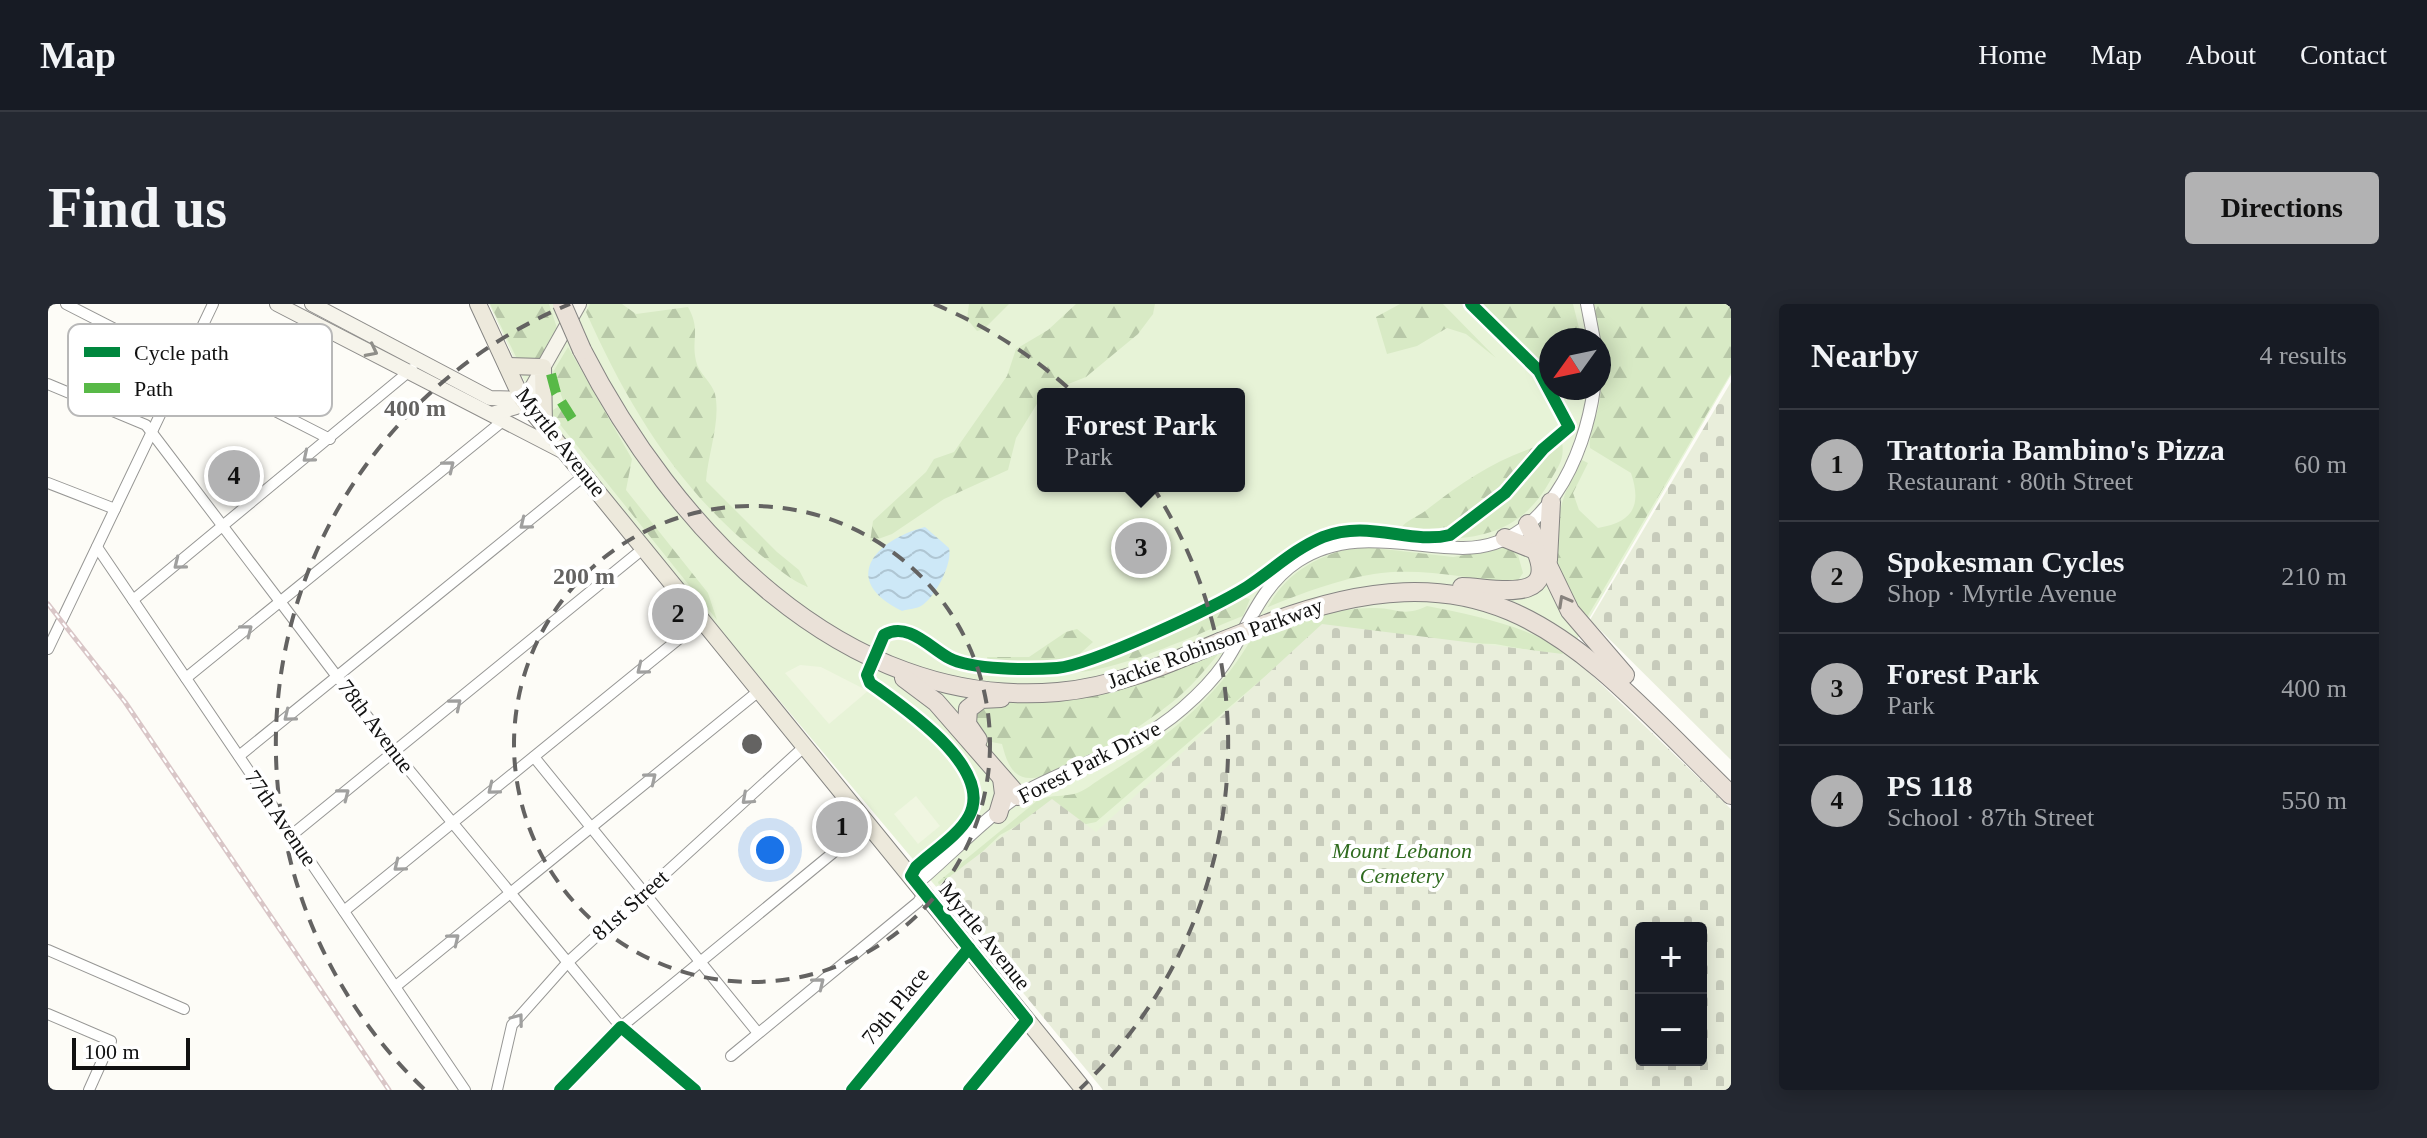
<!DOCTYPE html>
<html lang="en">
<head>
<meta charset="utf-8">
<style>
  :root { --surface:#171b24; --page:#242831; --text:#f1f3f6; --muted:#9ea1a6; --line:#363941; --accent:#b2b2b3 }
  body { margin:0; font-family:"Times New Roman",serif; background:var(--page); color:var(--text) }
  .controls { position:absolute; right:24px; bottom:24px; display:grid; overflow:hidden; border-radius:8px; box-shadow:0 4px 20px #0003 }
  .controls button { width:72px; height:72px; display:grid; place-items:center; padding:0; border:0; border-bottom:2px solid var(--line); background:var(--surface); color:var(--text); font:40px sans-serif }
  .compass { position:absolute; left:1491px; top:24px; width:72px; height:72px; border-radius:50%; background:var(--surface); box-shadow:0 4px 20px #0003; rotate:237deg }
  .scale { position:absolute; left:24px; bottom:20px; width:118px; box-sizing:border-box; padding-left:8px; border:4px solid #111; border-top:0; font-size:22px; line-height:28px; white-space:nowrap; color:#111; -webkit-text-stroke:6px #fff; paint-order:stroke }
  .you { position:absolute; left:722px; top:546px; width:28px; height:28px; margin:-20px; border:6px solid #fff; border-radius:50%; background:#1a73e8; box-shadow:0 0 0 12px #1a73e833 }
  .badge { display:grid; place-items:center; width:52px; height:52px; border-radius:50%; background:var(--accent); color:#111; font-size:26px; font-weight:700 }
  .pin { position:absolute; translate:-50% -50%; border:4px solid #fff; box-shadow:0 2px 8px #0006 }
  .popup { position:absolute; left:989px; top:84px; width:208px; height:104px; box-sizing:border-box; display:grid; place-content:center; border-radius:8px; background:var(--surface); filter:drop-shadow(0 2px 6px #0005); font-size:26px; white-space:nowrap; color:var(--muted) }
  .popup b { font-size:30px; color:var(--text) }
  .popup::after { content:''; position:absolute; left:50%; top:100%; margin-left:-16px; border:16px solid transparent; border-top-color:var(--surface) }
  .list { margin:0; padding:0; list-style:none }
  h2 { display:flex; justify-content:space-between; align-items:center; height:104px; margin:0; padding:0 32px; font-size:34px }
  h2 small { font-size:26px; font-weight:400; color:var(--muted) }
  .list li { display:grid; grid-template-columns:52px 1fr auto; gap:24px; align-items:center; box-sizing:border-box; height:112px; padding:0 32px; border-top:2px solid var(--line) }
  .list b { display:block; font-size:30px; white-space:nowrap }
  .list p { margin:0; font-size:26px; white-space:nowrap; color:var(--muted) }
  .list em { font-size:26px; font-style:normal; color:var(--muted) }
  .map { position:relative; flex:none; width:1683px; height:786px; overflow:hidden; border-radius:8px }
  header { display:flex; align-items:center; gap:48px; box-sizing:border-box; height:112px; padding:0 40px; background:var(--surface); border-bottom:2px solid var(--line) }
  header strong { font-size:38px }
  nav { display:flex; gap:44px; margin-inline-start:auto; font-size:28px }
  .intro { display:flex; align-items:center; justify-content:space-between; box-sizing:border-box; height:192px; padding:0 48px }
  h1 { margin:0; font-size:56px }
  .button { padding:20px 36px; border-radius:8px; background:var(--accent); color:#111; font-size:28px; font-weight:700 }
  main { display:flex; gap:48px; padding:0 48px }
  aside { flex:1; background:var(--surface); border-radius:8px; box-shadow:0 4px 20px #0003 }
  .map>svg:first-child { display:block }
  .grass { fill:#e7f3d7; fill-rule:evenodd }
  .forest { fill:url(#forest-firs) }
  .cemetery { fill:url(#cemetery-stones); fill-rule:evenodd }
  .pitch { fill:#f0f6e1 }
  .water { fill:url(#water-waves) }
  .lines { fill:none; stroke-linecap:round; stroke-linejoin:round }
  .minor-casing { stroke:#979795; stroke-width:12 }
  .tertiary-casing { stroke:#979795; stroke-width:14 }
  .secondary-casing { stroke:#8e8d8b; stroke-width:16 }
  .primary-casing { stroke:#858482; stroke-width:18 }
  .motorway-casing { stroke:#858482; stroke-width:20 }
  .minor { stroke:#fffffe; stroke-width:10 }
  .tertiary { stroke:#fffffe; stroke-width:12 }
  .secondary { stroke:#f6f4eb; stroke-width:14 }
  .primary { stroke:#ede9dc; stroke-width:16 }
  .motorway { stroke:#eae1d8; stroke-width:18 }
  .rail-casing { stroke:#d9c6c7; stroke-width:5 }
  .rail { stroke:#fff; stroke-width:2; stroke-dasharray:6; stroke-linecap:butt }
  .motorway-bridge-casing { stroke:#858482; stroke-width:20; stroke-linecap:butt }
  .motorway-bridge { stroke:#eae1d8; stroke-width:18 }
  .quiet { stroke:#58b947; stroke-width:10; stroke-dasharray:20 10; stroke-linecap:butt }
  .cycleway-casing { stroke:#fff; stroke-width:17 }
  .cycleway { stroke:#00873e; stroke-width:12 }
  .oneway { stroke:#8f8e89 }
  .oneway2 { stroke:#a0a09f }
  .oneway3 { stroke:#88837e }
  .ring { fill:none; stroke:#646362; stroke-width:4; stroke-dasharray:14 10 }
  .labels { text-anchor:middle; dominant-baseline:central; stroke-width:8; stroke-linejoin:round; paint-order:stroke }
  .street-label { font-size:22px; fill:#111; stroke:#fff }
  .park-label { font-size:22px; font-style:italic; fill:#2f6b1f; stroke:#fff }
  .key { fill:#fff; stroke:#b8b8b8; stroke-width:2 }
  .key-label { font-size:22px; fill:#111 }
  .centre { fill:#646362; stroke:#fff; stroke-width:4 }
  .ring-label { font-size:24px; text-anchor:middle; font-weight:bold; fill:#646362; stroke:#fff; stroke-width:8; stroke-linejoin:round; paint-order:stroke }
</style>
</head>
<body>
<header>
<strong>Map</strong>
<nav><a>Home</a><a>Map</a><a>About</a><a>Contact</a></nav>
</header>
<div class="intro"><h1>Find us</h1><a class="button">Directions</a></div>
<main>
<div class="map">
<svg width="1683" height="786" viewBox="0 0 1683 786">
  <defs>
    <pattern id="forest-firs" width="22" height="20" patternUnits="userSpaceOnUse" patternTransform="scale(2)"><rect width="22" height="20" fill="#d8eac5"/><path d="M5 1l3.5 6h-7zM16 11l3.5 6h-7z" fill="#b8c8a8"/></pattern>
    <pattern id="cemetery-stones" width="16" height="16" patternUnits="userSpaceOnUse" patternTransform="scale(2)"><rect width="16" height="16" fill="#e9eedb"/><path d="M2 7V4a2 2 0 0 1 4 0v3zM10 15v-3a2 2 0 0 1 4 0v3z" fill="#c7cbbb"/></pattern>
    <pattern id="water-waves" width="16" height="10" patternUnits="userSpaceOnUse" patternTransform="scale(2)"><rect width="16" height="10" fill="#cde8f7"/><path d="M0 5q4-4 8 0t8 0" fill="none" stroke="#afc6d3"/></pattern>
  </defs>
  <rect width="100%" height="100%" fill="#fdfcf7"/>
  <path class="grass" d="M441,0H1683V71L1517,356L1274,320L1035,547L890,585L540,169L483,92ZM1503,36H1551V84H1503ZM995,90H1191V182H995Z"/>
  <g class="forest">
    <polygon points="442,0 501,0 510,27 489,59 472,61"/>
    <path d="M542,0H574L588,10L640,3C653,26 643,35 648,57C650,69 664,78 667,90C673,117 660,149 658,177L729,248L751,266L760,283C741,276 726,261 710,249C630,185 579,100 538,8Z"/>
    <polygon points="921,0 961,0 936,25 929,27 919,15"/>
    <polygon points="1028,0 1107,0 1105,10 1090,30 1038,73 995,90 968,134 960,166 896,195 844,230 822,238 825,217 878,168 886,155 906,148 959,72 968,45 1000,26"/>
    <polygon points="1352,0 1395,0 1448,54 1418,30 1399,24 1369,42 1339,50 1328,13"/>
    <polygon points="1431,0 1525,0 1534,36 1503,36 1503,74"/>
    <path d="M1546,0H1683V69L1538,315C1491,279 1505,199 1534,156L1540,159L1525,189L1531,206L1550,224C1585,218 1594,202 1583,169L1542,144C1540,126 1550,113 1552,95C1556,63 1551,31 1546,0Z"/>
    <polygon points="520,43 584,155 578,186 660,289 669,316 502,108 516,99 505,68"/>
    <path d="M1510,137L1514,138C1517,156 1510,162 1502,177C1477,223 1436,237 1386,234C1373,233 1362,235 1351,226C1360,214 1371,213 1381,204C1422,172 1459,148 1510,137Z"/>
    <path d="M1309,242L1405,253L1460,243L1470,251L1475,269L1468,279C1422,275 1372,263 1326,270C1288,276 1255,289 1220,303C1240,266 1271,252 1309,242Z"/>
    <path d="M1194,293L1202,295L1195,312C1151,329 1060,373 1016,368L1009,360H940L939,353H981L1018,328L1029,325L1045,338L1026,355L1072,344Z"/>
    <path d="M1379,302C1426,311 1473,321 1514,345L1515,352L1447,340L1378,338L1271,326L1048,518L1029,522L997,506L952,531L893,587L890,578L990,496C1006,490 1013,493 1026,490C1036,488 1048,477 1057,472C1117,435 1172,393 1206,330C1243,319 1285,304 1324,304C1348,303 1354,314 1379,302Z"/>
    <path d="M1178,341C1164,357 1152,373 1137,387C1113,411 1015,476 982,474C963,474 958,455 954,440L938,437L923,415L931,404L944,398L1004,396L1095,379Z"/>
  </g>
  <g class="cemetery">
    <polygon points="1683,78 1683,456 1542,316"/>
    <path d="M1274,320L1523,351L1683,505V786H1055L888,583L1004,495L1048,528ZM1593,624H1653V756H1593Z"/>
  </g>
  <g class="pitch">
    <polygon points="752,361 773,363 820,387 781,420 737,369"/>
    <polygon points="868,492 892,522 870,540 846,510"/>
  </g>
  <path class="water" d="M877,223L901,244C905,259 887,294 873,302C868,305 860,305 854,307C791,276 827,236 877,223Z"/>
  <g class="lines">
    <defs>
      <g id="minor">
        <polyline points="18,0 282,135"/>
        <polyline points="0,80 98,121 347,449 573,723 647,786"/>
        <polyline points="0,179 67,205"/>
        <polyline points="49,243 417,786"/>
        <polyline points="85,296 364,65"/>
        <polyline points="0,345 165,0"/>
        <polyline points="138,374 456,116"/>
        <polyline points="191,452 537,171"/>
        <polyline points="486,453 710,729"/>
        <polyline points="245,530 596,244"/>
        <polyline points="296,607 654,316"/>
        <polyline points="0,646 136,705"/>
        <polyline points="348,682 712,386"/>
        <polyline points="0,710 63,737 41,786"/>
        <polyline points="683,752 870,598 876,588"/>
        <polyline points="449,786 464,721 520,658 757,442"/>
        <polyline points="512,786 573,723 820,520"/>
        <polyline points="804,786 921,644"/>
        <polyline points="921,786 979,716"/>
      </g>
      <g id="tertiary">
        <polyline points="1539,0 1546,36"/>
        <path d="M869,579C899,554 943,508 975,489C1030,458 1085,448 1135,404C1150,391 1165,376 1176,360C1200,324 1212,282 1250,257C1302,223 1358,243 1415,244C1497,244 1537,152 1546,84"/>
      </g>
      <g id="secondary">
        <polyline points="229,0 516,148"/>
        <polyline points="264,0 442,94 474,95"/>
        <polyline points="444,110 468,103 483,85 531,0"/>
      </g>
      <g id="primary">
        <polyline points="430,0 474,95 1036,786"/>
        <polyline points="459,62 495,63 496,120"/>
      </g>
      <g id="motorway">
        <path d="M534,46C624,222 794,407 1010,388C1068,383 1120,360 1172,338"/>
        <polyline points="1480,220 1522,307 1577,371"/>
        <polyline points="1457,234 1487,246"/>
        <polyline points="1500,256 1503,198"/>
        <path d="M1414,283C1442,283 1511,302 1488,247"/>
        <path d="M1218,320C1451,231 1529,340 1683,491"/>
        <polyline points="856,374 888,398 970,492"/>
        <polyline points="930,436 919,420 920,405 933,395 953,394"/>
        <polyline points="950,510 956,490 954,474"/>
      </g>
    </defs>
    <use href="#minor" class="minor-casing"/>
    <use href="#tertiary" class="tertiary-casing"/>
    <use href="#secondary" class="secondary-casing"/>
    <use href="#primary" class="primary-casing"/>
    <use href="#motorway" class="motorway-casing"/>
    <use href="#minor" class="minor"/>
    <use href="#tertiary" class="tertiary"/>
    <use href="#secondary" class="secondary"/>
    <use href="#primary" class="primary"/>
    <use href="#motorway" class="motorway"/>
    <defs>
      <polyline id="rail" points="0,300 77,398 341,786"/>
    </defs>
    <use href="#rail" class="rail-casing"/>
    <use href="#rail" class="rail"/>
    <defs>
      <g id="motorway-bridge">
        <polyline points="514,0 534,46"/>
        <polyline points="1172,338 1218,320"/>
      </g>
    </defs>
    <use href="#motorway-bridge" class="motorway-bridge-casing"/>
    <use href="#motorway-bridge" class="motorway-bridge"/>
    <polyline class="quiet" points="503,70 508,89 528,121"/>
    <defs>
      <g id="cycleway">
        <polyline points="512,786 573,723 647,786"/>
        <polyline points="804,786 921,644"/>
        <path d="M921,786L979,716L863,572L868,563C884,548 911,531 921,512C947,464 855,403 822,379L819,371L836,331C860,317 882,344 901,354C923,366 983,366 1009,364C1044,361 1167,303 1199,283C1225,266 1246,245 1275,233C1321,215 1362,241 1402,231L1457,189L1495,145L1521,123L1491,67L1423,0"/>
      </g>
    </defs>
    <use href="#cycleway" class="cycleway-casing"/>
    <use href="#cycleway" class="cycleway"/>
  </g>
  <defs><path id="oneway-chevron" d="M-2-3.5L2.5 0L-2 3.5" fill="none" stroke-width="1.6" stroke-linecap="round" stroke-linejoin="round" transform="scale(2)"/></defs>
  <use class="oneway" href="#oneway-chevron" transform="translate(324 47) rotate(27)"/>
  <g class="oneway2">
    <use href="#oneway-chevron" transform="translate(260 153) rotate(140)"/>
    <use href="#oneway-chevron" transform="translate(401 162) rotate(-39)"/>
    <use href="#oneway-chevron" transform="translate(477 220) rotate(141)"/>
    <use href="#oneway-chevron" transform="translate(131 260) rotate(141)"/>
    <use href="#oneway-chevron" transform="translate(199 326) rotate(-38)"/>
    <use href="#oneway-chevron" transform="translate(594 365) rotate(141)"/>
    <use href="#oneway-chevron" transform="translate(408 400) rotate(-40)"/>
    <use href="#oneway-chevron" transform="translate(241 412) rotate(141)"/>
    <use href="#oneway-chevron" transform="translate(603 474) rotate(-39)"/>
    <use href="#oneway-chevron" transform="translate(445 485) rotate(141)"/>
    <use href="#oneway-chevron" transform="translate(296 490) rotate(-38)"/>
    <use href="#oneway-chevron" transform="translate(699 495) rotate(138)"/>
    <use href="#oneway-chevron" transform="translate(351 562) rotate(141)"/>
    <use href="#oneway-chevron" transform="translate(406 635) rotate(-39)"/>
    <use href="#oneway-chevron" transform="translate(771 679) rotate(-39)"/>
    <use href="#oneway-chevron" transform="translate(470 715) rotate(-53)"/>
  </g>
  <use class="oneway3" href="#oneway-chevron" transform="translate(1516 297) rotate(-119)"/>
  <g class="ring">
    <circle cx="704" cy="440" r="238"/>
    <path d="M376 785A476 476 0 0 1 522 0M886 0A476 476 0 0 1 1032 785"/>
  </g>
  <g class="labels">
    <g class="street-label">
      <text transform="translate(513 138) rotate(52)">Myrtle Avenue</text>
      <text transform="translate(1167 339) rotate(-20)">Jackie Robinson Parkway</text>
      <text transform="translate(328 422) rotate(53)">78th Avenue</text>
      <text transform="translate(1041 458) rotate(-27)">Forest Park Drive</text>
      <text transform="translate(233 514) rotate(56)">77th Avenue</text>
      <text transform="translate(582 601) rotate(-42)">81st Street</text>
      <text transform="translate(937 632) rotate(51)">Myrtle Avenue</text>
      <text transform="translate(847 702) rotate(-51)">79th Place</text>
    </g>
    <g class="park-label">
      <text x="1354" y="546">Mount Lebanon<tspan x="1354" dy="25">Cemetery</tspan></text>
    </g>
  </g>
  <rect x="20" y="20" width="264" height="92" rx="12" class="key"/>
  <rect x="36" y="43" width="36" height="10" fill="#00873e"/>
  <rect x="36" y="79" width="36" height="10" fill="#58b947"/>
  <g class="key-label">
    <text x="86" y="56">Cycle path</text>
    <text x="86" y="92">Path</text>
  </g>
  <circle cx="704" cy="440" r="12" class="centre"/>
  <g class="ring-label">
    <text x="367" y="112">400 m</text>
    <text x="536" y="280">200 m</text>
  </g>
</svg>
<div class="controls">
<button>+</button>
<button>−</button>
</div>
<svg class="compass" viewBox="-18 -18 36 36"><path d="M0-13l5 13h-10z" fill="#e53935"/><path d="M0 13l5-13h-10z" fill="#9ea1a6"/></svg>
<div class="scale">100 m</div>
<div class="you"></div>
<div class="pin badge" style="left:794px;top:523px">1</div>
<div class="pin badge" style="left:630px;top:310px">2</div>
<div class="pin badge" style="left:1093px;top:244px">3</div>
<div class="popup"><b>Forest Park</b>Park</div>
<div class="pin badge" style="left:186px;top:172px">4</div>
</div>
<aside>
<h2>Nearby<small>4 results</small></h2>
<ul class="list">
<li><span class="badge">1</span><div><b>Trattoria Bambino's Pizza</b><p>Restaurant · 80th Street</p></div><em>60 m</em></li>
<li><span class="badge">2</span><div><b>Spokesman Cycles</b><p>Shop · Myrtle Avenue</p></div><em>210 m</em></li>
<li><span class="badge">3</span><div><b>Forest Park</b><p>Park</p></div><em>400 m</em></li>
<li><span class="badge">4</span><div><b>PS 118</b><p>School · 87th Street</p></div><em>550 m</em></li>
</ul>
</aside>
</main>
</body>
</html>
